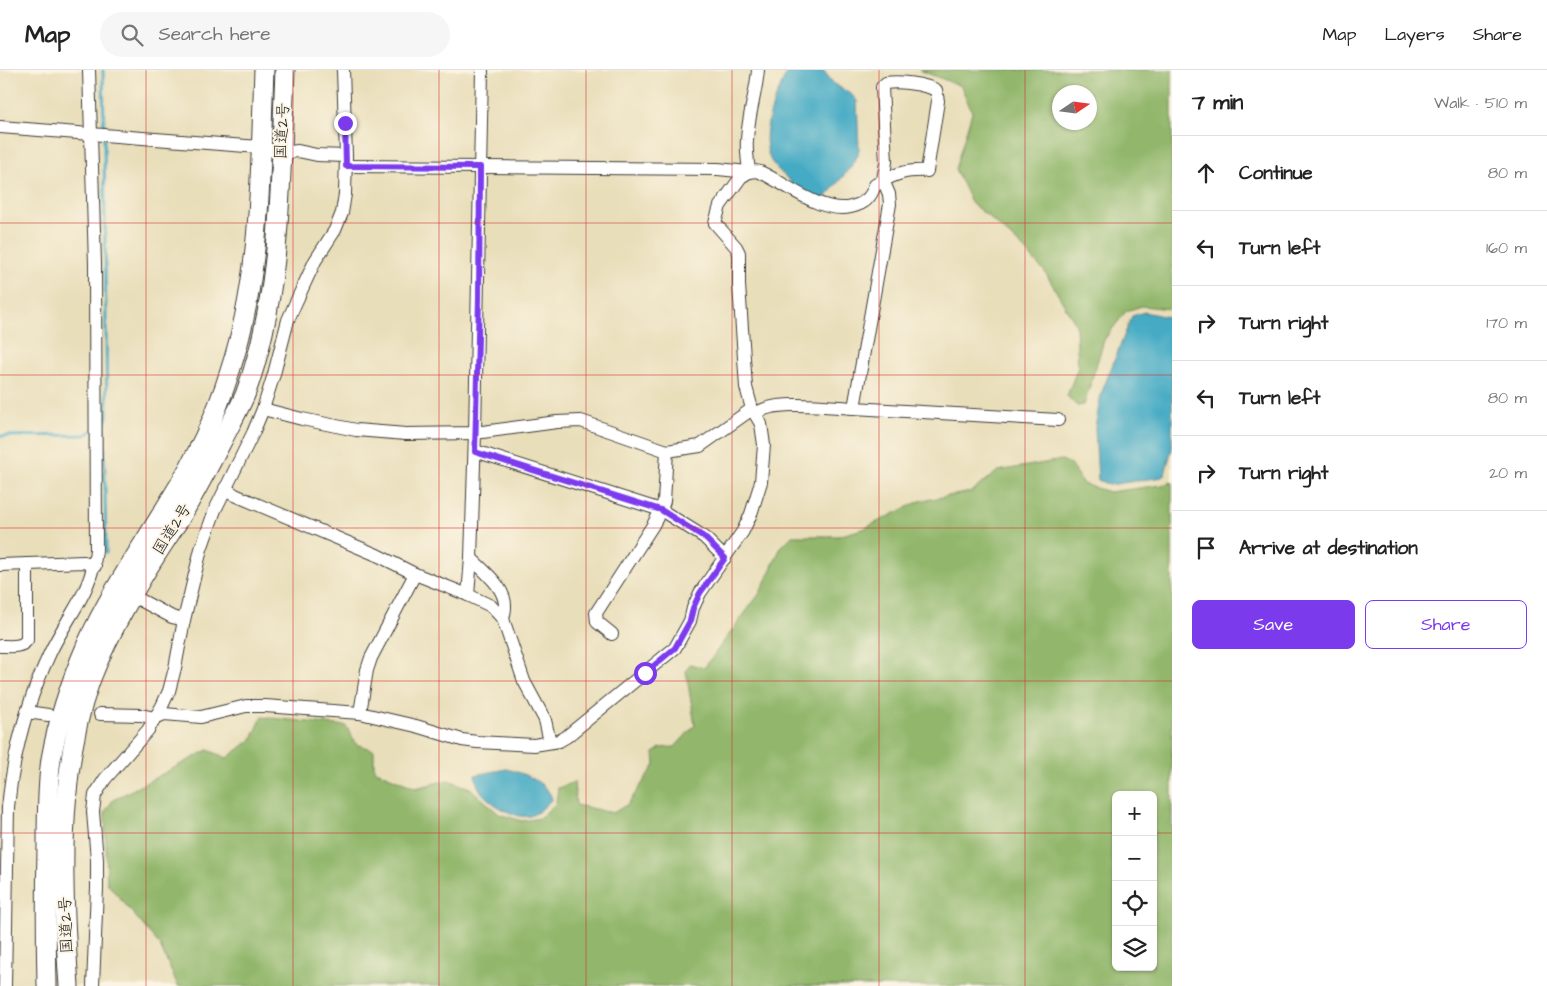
<!DOCTYPE html>
<html lang="en">
<head>
<meta charset="utf-8">
<style>
  :root { --surface:#fff; --page:#f6f6f6; --text:#222; --muted:#767676; --line:#e0e0e0; --accent:#7c3aed }
  body { margin:0; font-family:"Architects Daughter","Klee One",sans-serif; background:var(--page); color:var(--text) }
  .controls { position:absolute; right:15px; bottom:15px; display:grid; overflow:hidden; border-radius:8px; box-shadow:0 1px 4px #0004 }
  .controls button { width:45px; height:45px; display:grid; place-items:center; padding:0; border:0; border-bottom:1px solid var(--line); background:var(--surface); color:var(--text); font:25px sans-serif }
  .compass { position:absolute; left:1052px; top:15px; width:45px; height:45px; border-radius:50%; background:var(--surface); box-shadow:0 1px 4px #0004; rotate:77deg }
  .stop { position:absolute; width:15px; height:15px; margin:-11px; border:4px solid #7c3aed; border-radius:50%; background:#fff }
  .stop.end { background:#7c3aed; border-color:#fff; box-shadow:0 1px 5px #0008 }
  .list { margin:0; padding:0; list-style:none }
  h2 { display:flex; justify-content:space-between; align-items:center; height:65px; margin:0; padding:0 20px; font-size:21px }
  h2 small { font-size:16px; font-weight:400; color:var(--muted) }
  .list li { display:grid; grid-template-columns:32px 1fr auto; gap:15px; align-items:center; box-sizing:border-box; height:75px; padding:0 20px; border-top:1px solid var(--line) }
  .list b { display:block; font-size:19px; white-space:nowrap }
  .list em { font-size:16px; font-style:normal; color:var(--muted) }
  .actions { display:flex; gap:10px; padding:15px 20px }
  .actions a { flex:1; padding:11px 0; border:1px solid var(--accent); border-radius:8px; text-align:center; font-size:18px; color:var(--accent) }
  .actions .main { background:var(--accent); color:#fff }
  .icon { flex:none; width:28px; height:28px; fill:none; stroke:currentColor; stroke-width:2; stroke-linecap:round; stroke-linejoin:round }
  .map { position:relative; flex:none; width:1172px; height:916px; overflow:hidden }
  header { display:flex; align-items:center; gap:30px; box-sizing:border-box; height:70px; padding:0 25px; background:var(--surface); border-bottom:1px solid var(--line) }
  header strong { font-size:24px }
  nav { display:flex; gap:28px; margin-inline-start:auto; font-size:18px }
  .search { width:350px; height:45px; background:var(--page); display:flex; align-items:center; gap:12px; box-sizing:border-box; padding:0 18px; border-radius:28px; color:var(--muted); font-size:19px }
  main { display:flex }
  aside { flex:1; background:var(--surface) }
  .map>svg:first-child { display:block }
  .forest { fill:#92b76c; stroke:#576a44; fill-rule:evenodd }
  .water { fill:#44aac4; stroke:#306370 }
  .lines { fill:none; stroke-linecap:round; stroke-linejoin:round }
  .stream { stroke:#44aac4; stroke-width:3 }
  .minor-casing { stroke:#3b3934; stroke-width:14 }
  .highway-casing { stroke:#3b3934; stroke-width:21 }
  .minor { stroke:#fff; stroke-width:12 }
  .highway { stroke:#fff; stroke-width:19 }
  .route { stroke:#7c3aed; stroke-width:6 }
  .grid { fill:none; stroke:#d62828; stroke-width:1; stroke-opacity:0.55 }
  .labels { text-anchor:middle; dominant-baseline:central; stroke-width:4; stroke-linejoin:round; paint-order:stroke }
  .street-label { font-size:16px; fill:#1c1c1c; stroke:#fcf5e5 }
</style>
</head>
<body>
<header>
<strong>Map</strong>
<div class="search"><svg class="icon" aria-label="search" viewBox="0 0 24 24"><circle cx="10" cy="10" r="6"/><path d="M15 15l6 6"/></svg>Search here</div>
<nav><a>Map</a><a>Layers</a><a>Share</a></nav>
</header>
<main>
<div class="map">
<svg width="1172" height="916" viewBox="0 0 1172 916">
  <rect width="100%" height="100%" fill="#fcf5e5"/>
  <filter id="ink" filterUnits="userSpaceOnUse"><feTurbulence type="fractalNoise" baseFrequency=".02" numOctaves="2"/><feDisplacementMap in="SourceGraphic" scale="10" xChannelSelector="R" yChannelSelector="G"/><feConvolveMatrix kernelMatrix="1 2 1 2 8 2 1 2 1" color-interpolation-filters="sRGB"/></filter>
  <filter id="wash" filterUnits="userSpaceOnUse"><feTurbulence type="fractalNoise" baseFrequency=".0096" numOctaves="4" result="noise"/><feDisplacementMap in="SourceGraphic" scale="20" xChannelSelector="R" yChannelSelector="G"/><feGaussianBlur stdDeviation="1.12" result="paint"/><feColorMatrix in="noise" values="0 0 0 0 0 0 0 0 0 0 0 0 0 0 0 0 0 1.4 0 .05"/><feComposite in="paint" operator="in"/></filter>
  <g filter="url(#wash)">
    <rect width="100%" height="100%" fill="#e9deba"/>
    <g class="forest">
      <path d="M919,0H1172V241L1171,239L1142,236L1126,241L1104,270L1084,335L1077,336L1067,326L1078,297L1076,255L1045,202L1020,175L989,147L972,134L955,99L972,42L961,16ZM1090,22V52H1060V22Z"/>
      <path d="M1062,390L1070,394L1083,414L1109,422L1162,415L1172,412V916H178L159,874L107,813L105,742L113,730L208,680L227,688L252,669L262,647L346,656L356,674L374,680V700L416,718L448,710L470,718L499,744L522,751L540,748L556,733L558,718L574,712L576,735L613,743L628,734L655,695L654,683L660,678L675,677L695,655L686,601L690,594L704,598L760,523L781,477L792,466H838L863,459L920,431L971,422L998,401ZM1116,725H1153V897H1116Z"/>
    </g>
    <g class="water">
      <path d="M788,0H823L834,14L851,24L857,31L859,79L858,85L851,97L823,130L791,115V112C785,106 773,96 770,89C758,61 777,25 788,0Z"/>
      <polygon points="1144,242 1168,247 1172,250 1172,378 1165,404 1162,407 1109,415 1098,410 1095,358 1101,324 1132,246"/>
      <path d="M506,699C522,702 548,713 552,729C546,735 539,743 530,746C516,750 487,732 480,720C477,716 477,709 475,705Z"/>
    </g>
    <g class="lines">
      <g class="stream">
        <polyline points="103,0 104,61"/>
        <polyline points="104,67 107,347 104,355 106,483"/>
        <polyline points="0,366 85,365 92,361"/>
      </g>
    </g>
  </g>
  <g filter="url(#ink)">
    <g class="lines">
      <defs>
        <g id="minor">
          <polyline points="0,57 246,76 261,77 281,83 298,81 317,85 346,86"/>
          <path d="M346,96L718,99C728,100 738,101 748,102C753,102 756,100 760,102C787,114 821,144 851,137C864,134 871,128 875,115C894,104 905,100 927,101L938,31L936,20C924,14 899,11 886,13L882,17L886,92L883,110L889,124L890,134L854,338C832,337 771,329 756,344"/>
          <path d="M749,102C748,91 746,80 747,70C748,46 756,24 758,0"/>
          <polyline points="854,338 1058,350"/>
          <polyline points="263,339 302,349 356,360 406,364 475,363 557,352 581,351 667,381 700,376 752,339"/>
          <polyline points="475,381 661,440 704,467 725,488"/>
          <polyline points="225,418 235,425 377,485 415,504 468,525 491,536 503,549 524,611 545,650 550,672"/>
          <path d="M471,488C483,501 506,517 505,537C505,541 504,545 503,549"/>
          <polyline points="0,495 84,492 95,496"/>
          <polyline points="131,525 172,547 184,550"/>
          <polyline points="468,525 471,488 475,363 482,0"/>
          <polyline points="612,564 597,552 596,543 653,455 661,440 664,431 667,381"/>
          <path d="M0,576C10,576 21,578 27,570V494"/>
          <polyline points="27,642 48,645"/>
          <polyline points="360,643 367,600 371,588 415,504"/>
          <polyline points="100,644 141,645 155,648 164,644 201,647 246,636 265,636 360,643 416,656 462,670 477,672 534,675 559,671 566,667 675,578 690,551 693,538 700,523 743,461 751,444 761,412 764,375 761,354 752,339 746,317 739,215 739,183 736,177 715,153 720,136 741,107 749,102"/>
          <path d="M5,916L8,737C13,684 27,632 50,583C67,546 92,523 96,480L95,194L89,0"/>
          <polyline points="93,916 97,818 97,790 93,742 95,725 105,709 148,660 162,636 169,621 175,598 184,550 201,479 215,440 253,363 263,339 274,304 288,250 296,232 315,191 335,160 342,143 345,124 346,86 343,0"/>
        </g>
        <g id="highway">
          <path d="M47,916C46,869 46,823 47,776C47,747 47,718 51,689C58,650 71,611 87,574C109,524 141,479 169,432C194,392 216,346 230,301C262,204 260,101 264,0"/>
          <path d="M69,916C62,820 57,705 89,614C100,584 115,555 131,527C145,501 161,477 177,453C193,427 207,400 221,373C229,357 238,341 245,325C283,222 280,108 285,0"/>
        </g>
      </defs>
      <use href="#minor" class="minor-casing"/>
      <use href="#highway" class="highway-casing"/>
      <use href="#minor" class="minor"/>
      <use href="#highway" class="highway"/>
    </g>
  </g>
  <g class="lines" filter="url(#ink)">
    <polyline class="route" points="345,53 346,96 480,97 479,229 475,382 661,440 704,467 725,488 700,523 693,538 690,551 675,578 645,603"/>
  </g>
  <path class="grid" d="M146,0V916M293,0V916M439,0V916M586,0V916M732,0V916M879,0V916M1025,0V916M0,153H1172M0,305H1172M0,458H1172M0,611H1172M0,763H1116M1153,763H1172"/>
  <g class="labels">
    <g class="street-label">
      <text transform="translate(282 61) rotate(-87)">国道2号</text>
      <text transform="translate(172 459) rotate(-58)">国道2号</text>
      <text transform="translate(66 855) rotate(-92)">国道2号</text>
    </g>
  </g>
</svg>
<div class="controls">
<button>+</button>
<button>−</button>
<button><svg class="icon" aria-label="locate" viewBox="0 0 24 24"><circle cx="12" cy="12" r="6"/><path d="M12 2v4M12 18v4M2 12h4M18 12h4"/></svg></button>
<button><svg class="icon" aria-label="layers" viewBox="0 0 24 24"><path d="M12 4l9 5-9 5-9-5zM3 14l9 5 9-5"/></svg></button>
</div>
<svg class="compass" viewBox="-18 -18 36 36"><path d="M0-13l5 13h-10z" fill="#e53935"/><path d="M0 13l5-13h-10z" fill="#767676"/></svg>
<div class="stop" style="left:645px;top:603px"></div>
<div class="stop end" style="left:345px;top:53px"></div>
</div>
<aside>
<h2>7 min<small>Walk · 510 m</small></h2>
<ul class="list">
<li><svg class="icon" aria-label="ahead" viewBox="0 0 24 24"><path d="M12 20V5M6 11l6-6 6 6"/></svg><div><b>Continue</b></div><em>80 m</em></li>
<li><svg class="icon" aria-label="left" viewBox="0 0 24 24"><path d="M17 20v-9H6M10 6l-5 5 5 5"/></svg><div><b>Turn left</b></div><em>160 m</em></li>
<li><svg class="icon" aria-label="right" viewBox="0 0 24 24"><path d="M7 20v-9h11M14 6l5 5-5 5"/></svg><div><b>Turn right</b></div><em>170 m</em></li>
<li><svg class="icon" aria-label="left" viewBox="0 0 24 24"><path d="M17 20v-9H6M10 6l-5 5 5 5"/></svg><div><b>Turn left</b></div><em>80 m</em></li>
<li><svg class="icon" aria-label="right" viewBox="0 0 24 24"><path d="M7 20v-9h11M14 6l5 5-5 5"/></svg><div><b>Turn right</b></div><em>20 m</em></li>
<li><svg class="icon" aria-label="arrive" viewBox="0 0 24 24"><path d="M6 21V4h12l-3 4 3 4H6"/></svg><div><b>Arrive at destination</b></div></li>
</ul>
<div class="actions"><a class="main">Save</a><a>Share</a></div>
</aside>
</main>
</body>
</html>
